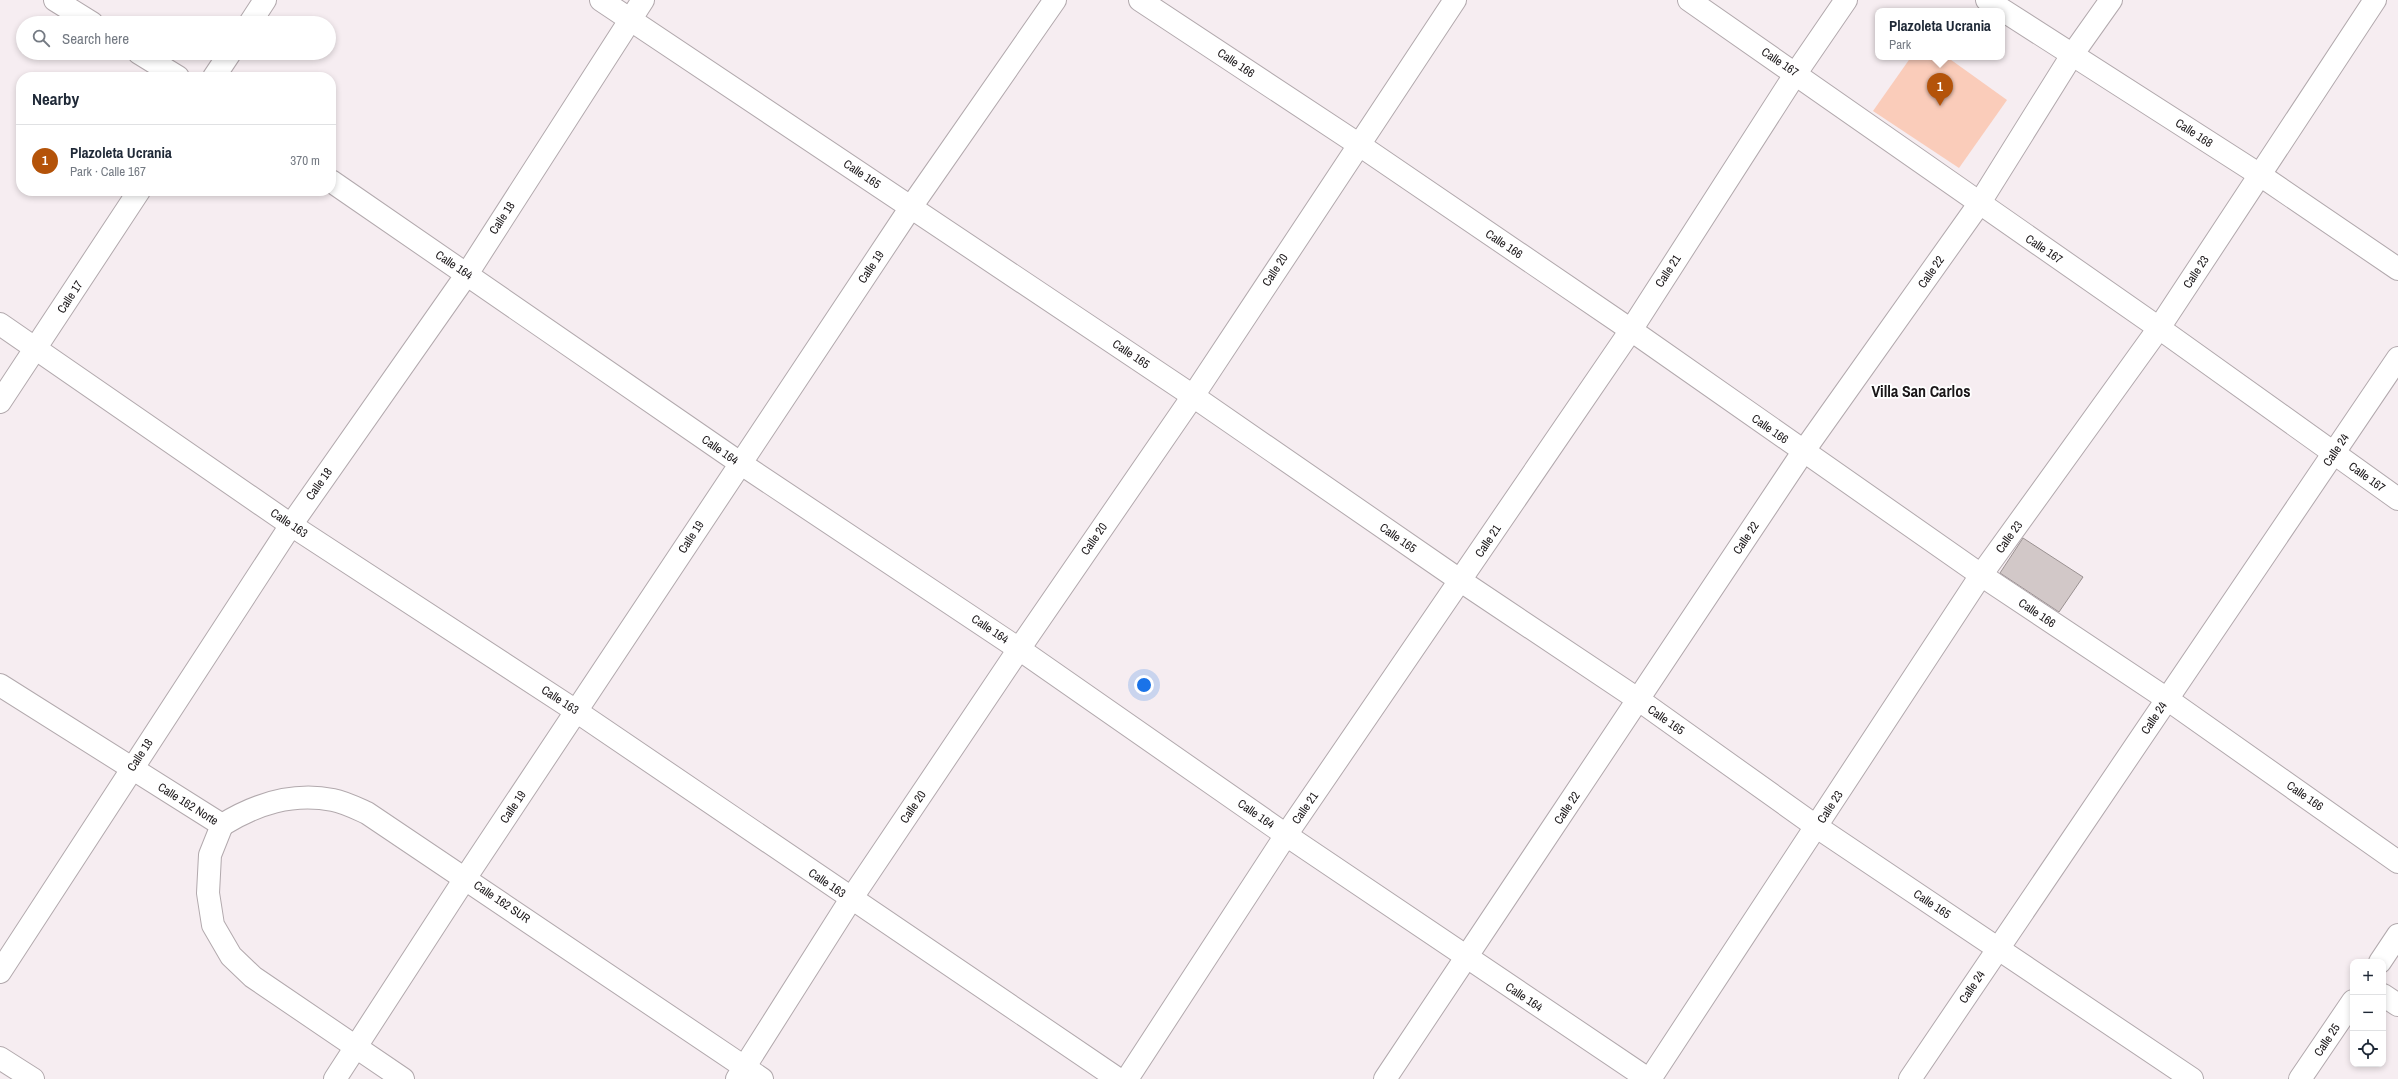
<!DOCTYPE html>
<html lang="en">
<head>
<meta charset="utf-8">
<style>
  :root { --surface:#fff; --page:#f6f6f7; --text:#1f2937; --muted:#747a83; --line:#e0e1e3; --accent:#b45309 }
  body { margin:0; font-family:"Archivo Narrow",sans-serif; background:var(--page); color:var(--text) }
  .controls { position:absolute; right:12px; bottom:12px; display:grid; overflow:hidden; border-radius:8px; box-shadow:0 2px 6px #0003 }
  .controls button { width:36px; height:36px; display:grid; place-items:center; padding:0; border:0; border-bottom:1px solid var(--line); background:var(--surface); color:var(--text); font:20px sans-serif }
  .you { position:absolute; left:1144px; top:685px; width:14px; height:14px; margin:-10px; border:3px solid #fff; border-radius:50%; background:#1a73e8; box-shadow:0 0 0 6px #1a73e833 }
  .badge { display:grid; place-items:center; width:26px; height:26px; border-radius:50%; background:var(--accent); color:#fff; font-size:13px; font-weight:700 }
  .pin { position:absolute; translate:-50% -33px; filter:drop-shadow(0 1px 2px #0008) }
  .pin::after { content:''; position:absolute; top:21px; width:14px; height:12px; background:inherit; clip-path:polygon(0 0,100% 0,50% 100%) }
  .popup { position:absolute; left:1875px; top:8px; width:130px; height:52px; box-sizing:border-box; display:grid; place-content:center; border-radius:8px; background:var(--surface); filter:drop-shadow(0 1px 3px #0005); font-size:13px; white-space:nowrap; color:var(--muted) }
  .popup b { font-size:15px; color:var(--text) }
  .popup::after { content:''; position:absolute; left:50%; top:100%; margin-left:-8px; border:8px solid transparent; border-top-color:var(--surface) }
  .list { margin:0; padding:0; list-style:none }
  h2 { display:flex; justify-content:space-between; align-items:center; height:52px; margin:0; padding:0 16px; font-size:17px }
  h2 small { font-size:13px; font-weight:400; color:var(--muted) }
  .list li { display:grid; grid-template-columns:26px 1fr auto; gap:12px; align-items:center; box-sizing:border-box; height:72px; padding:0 16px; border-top:1px solid var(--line) }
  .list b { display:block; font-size:15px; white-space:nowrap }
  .list p { margin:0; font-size:13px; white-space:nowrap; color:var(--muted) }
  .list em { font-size:13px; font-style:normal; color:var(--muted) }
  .icon { flex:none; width:22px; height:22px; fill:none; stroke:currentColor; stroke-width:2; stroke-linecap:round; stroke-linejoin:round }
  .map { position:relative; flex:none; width:2398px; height:1079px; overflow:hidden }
  .search { position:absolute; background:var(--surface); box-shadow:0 2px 6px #0003; left:16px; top:16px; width:320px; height:44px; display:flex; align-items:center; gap:10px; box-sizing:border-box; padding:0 14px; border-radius:22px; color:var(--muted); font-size:15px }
  .panel { position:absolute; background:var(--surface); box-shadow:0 2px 6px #0003; left:16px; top:72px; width:320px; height:124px; border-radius:16px }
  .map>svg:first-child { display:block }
  .green { fill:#faccba }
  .building { fill:#d2c8c8; stroke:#9a9191 }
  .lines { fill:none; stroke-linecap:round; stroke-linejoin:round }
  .minor-casing { stroke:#b2a9ad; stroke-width:24 }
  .minor { stroke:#fff; stroke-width:22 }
  .labels { text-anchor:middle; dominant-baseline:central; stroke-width:3.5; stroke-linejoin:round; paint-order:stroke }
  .street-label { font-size:12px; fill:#1a1618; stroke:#fff }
  .district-label { font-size:16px; font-weight:bold; fill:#1a1618; stroke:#fff }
</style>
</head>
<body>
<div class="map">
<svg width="2398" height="1079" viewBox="0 0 2398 1079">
  <rect width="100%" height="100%" fill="#f6edf1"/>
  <polygon class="green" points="1911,57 1947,57 2007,100 1959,168 1873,111"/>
  <polygon class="building" points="2023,538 2083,577 2059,612 2000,573"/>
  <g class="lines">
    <defs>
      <g id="minor">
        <polyline points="55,0 92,23"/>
        <polyline points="601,0 1193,396 1461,581 1639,700 1817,827 2192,1079"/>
        <polyline points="1140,0 1358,144 1631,330 1981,575 2167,699 2398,862"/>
        <polyline points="1689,0 2159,328 2398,499"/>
        <polyline points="1987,0 2260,175 2398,269"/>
        <polyline points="250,23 265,0"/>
        <polyline points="139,53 178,77"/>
        <polyline points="214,77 230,53"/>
        <polyline points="331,181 740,463 1019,649 1286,835 1648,1079"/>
        <polyline points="0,324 291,525 576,711 1118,1079"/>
        <polyline points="0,402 139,191"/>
        <polyline points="0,685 222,825 210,855 208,893 213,925 231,956 253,977 403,1079"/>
        <path d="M222,825C256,804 292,792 333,800C344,802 356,808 367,813L762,1079"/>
        <polyline points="2380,962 2398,935"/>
        <polyline points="0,972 291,525 467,274 643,0"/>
        <polyline points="2383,995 2398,1005"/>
        <polyline points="0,1058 33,1079"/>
        <polyline points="335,1079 466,877 911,207 1055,0"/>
        <polyline points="737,1079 851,899 1019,649 1193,396 1455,0"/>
        <polyline points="1127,1079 1286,835 1631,330 1796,73 1846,0"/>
        <polyline points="1385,1079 1803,452 1979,204 2072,55 2111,0"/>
        <polyline points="1650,1079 1981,575 2159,328 2375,0"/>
        <polyline points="1910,1079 2398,358"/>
        <polyline points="2300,1079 2353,1001"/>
      </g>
    </defs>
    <use href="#minor" class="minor-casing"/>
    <use href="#minor" class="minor"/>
  </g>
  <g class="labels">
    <g class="street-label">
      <text transform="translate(1780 62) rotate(34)">Calle 167</text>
      <text transform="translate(1236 63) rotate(34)">Calle 166</text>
      <text transform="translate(2194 133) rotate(33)">Calle 168</text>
      <text transform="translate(862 174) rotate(34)">Calle 165</text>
      <text transform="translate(502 218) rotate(-57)">Calle 18</text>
      <text transform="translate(1504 244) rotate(34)">Calle 166</text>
      <text transform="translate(2044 249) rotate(34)">Calle 167</text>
      <text transform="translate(454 265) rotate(34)">Calle 164</text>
      <text transform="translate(871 267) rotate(-56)">Calle 19</text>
      <text transform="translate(1275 270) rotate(-57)">Calle 20</text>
      <text transform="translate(1668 271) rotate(-57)">Calle 21</text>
      <text transform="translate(1931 272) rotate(-55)">Calle 22</text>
      <text transform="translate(2196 272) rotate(-57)">Calle 23</text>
      <text transform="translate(70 297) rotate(-57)">Calle 17</text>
      <text transform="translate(1131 354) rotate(34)">Calle 165</text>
      <text transform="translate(1770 429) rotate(35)">Calle 166</text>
      <text transform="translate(720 450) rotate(35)">Calle 164</text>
      <text transform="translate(2336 450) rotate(-56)">Calle 24</text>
      <text transform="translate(2367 477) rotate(36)">Calle 167</text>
      <text transform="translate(319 484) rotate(-55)">Calle 18</text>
      <text transform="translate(289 523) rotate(34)">Calle 163</text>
      <text transform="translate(691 537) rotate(-57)">Calle 19</text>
      <text transform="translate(2009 537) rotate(-54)">Calle 23</text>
      <text transform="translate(1398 538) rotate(35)">Calle 165</text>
      <text transform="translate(1746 538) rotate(-56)">Calle 22</text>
      <text transform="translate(1094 539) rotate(-55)">Calle 20</text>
      <text transform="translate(1488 541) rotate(-56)">Calle 21</text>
      <text transform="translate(2037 613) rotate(34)">Calle 166</text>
      <text transform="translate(990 629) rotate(34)">Calle 164</text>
      <text transform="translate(560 700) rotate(33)">Calle 163</text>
      <text transform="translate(2154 718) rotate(-56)">Calle 24</text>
      <text transform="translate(1666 720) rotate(35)">Calle 165</text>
      <text transform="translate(140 755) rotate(-57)">Calle 18</text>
      <text transform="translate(2305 796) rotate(35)">Calle 166</text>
      <text transform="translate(188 804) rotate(32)">Calle 162 Norte</text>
      <text transform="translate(513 807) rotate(-56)">Calle 19</text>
      <text transform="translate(913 807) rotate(-56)">Calle 20</text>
      <text transform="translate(1830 807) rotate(-57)">Calle 23</text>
      <text transform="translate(1305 808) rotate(-55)">Calle 21</text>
      <text transform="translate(1567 808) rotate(-56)">Calle 22</text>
      <text transform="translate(1256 814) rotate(35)">Calle 164</text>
      <text transform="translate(827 883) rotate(34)">Calle 163</text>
      <text transform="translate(502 902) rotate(34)">Calle 162 SUR</text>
      <text transform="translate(1932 904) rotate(34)">Calle 165</text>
      <text transform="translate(1972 987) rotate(-56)">Calle 24</text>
      <text transform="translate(1524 997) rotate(34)">Calle 164</text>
      <text transform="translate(2327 1040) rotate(-56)">Calle 25</text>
    </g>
    <g class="district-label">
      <text x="1921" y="391">Villa San Carlos</text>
    </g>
  </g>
</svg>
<div class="controls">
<button>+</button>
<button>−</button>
<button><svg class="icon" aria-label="locate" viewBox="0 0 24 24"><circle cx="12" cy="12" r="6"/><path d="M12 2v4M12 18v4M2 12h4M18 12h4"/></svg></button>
</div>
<div class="you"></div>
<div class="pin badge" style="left:1940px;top:106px">1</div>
<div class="popup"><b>Plazoleta Ucrania</b>Park</div>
<div class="search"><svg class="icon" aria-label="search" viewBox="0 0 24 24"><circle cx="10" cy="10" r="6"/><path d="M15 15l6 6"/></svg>Search here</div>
<section class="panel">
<h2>Nearby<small></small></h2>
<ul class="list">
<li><span class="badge">1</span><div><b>Plazoleta Ucrania</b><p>Park · Calle 167</p></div><em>370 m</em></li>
</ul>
</section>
</div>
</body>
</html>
